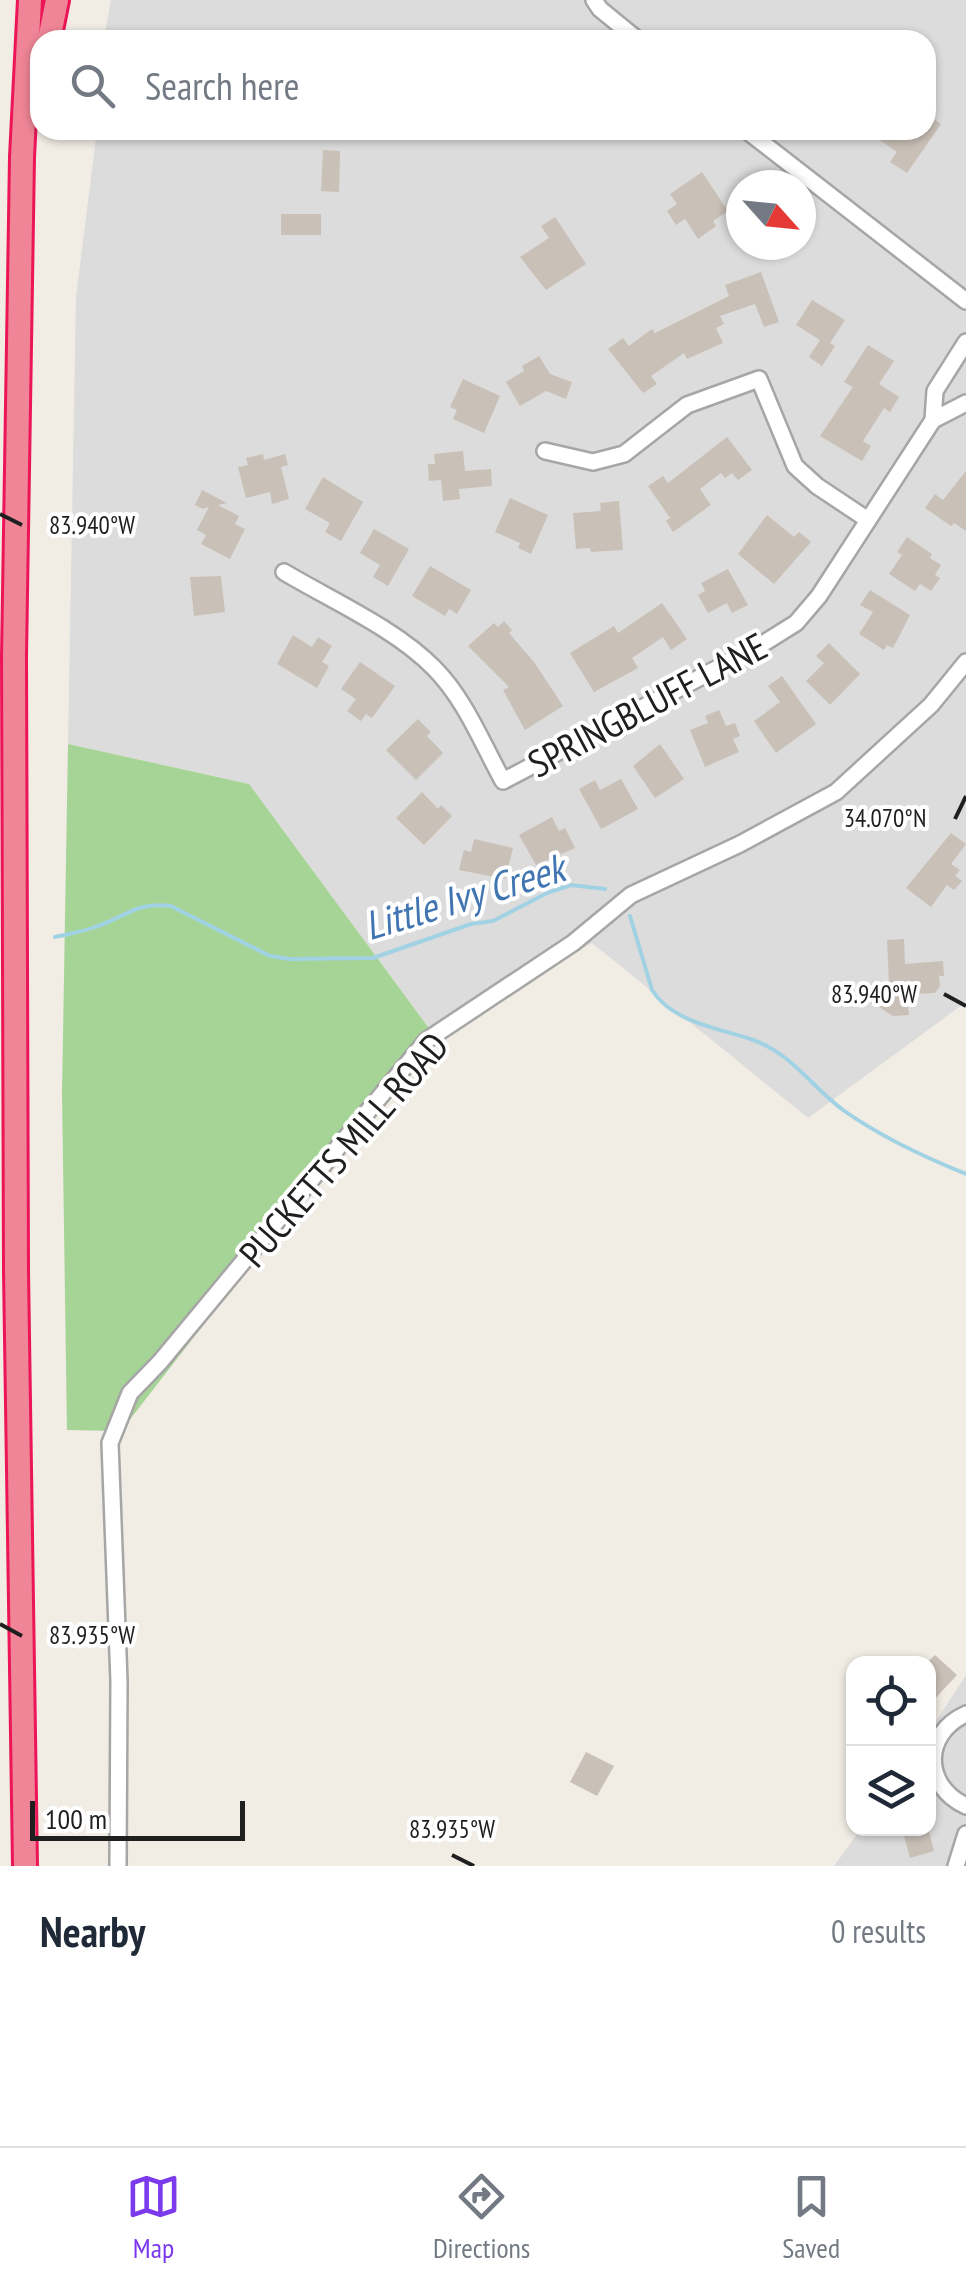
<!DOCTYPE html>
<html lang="en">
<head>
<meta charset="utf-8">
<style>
  :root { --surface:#fff; --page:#f6f6f7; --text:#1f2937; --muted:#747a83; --line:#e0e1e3; --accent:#7c3aed }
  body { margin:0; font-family:"PT Sans Narrow",sans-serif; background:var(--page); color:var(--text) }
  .controls { position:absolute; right:30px; bottom:30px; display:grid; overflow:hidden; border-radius:20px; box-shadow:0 2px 8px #0004 }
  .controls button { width:90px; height:90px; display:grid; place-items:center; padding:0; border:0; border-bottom:2px solid var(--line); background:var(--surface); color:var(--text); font:50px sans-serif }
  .compass { position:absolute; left:726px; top:170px; width:90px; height:90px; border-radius:50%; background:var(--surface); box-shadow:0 2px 8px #0004; rotate:117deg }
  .scale { position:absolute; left:30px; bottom:25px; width:215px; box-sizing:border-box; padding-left:10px; border:5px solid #1f1f1f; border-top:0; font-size:28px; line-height:35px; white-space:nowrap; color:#1f1f1f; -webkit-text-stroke:8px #fff; paint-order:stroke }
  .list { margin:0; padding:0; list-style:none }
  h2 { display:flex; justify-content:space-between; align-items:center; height:130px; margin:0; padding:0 40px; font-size:42px }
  h2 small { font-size:32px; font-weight:400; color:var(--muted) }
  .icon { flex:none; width:55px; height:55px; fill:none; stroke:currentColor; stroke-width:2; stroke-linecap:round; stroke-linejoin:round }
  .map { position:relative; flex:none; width:966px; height:1866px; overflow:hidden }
  .search { position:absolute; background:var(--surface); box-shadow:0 2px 8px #0004; left:30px; right:30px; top:30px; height:110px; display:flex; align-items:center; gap:25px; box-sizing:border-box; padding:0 35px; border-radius:30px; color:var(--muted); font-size:38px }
  .sheet { height:280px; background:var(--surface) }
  nav { display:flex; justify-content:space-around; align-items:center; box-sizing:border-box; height:140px; border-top:2px solid var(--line); background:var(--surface); font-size:28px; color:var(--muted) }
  nav a { display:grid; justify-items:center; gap:5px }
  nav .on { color:var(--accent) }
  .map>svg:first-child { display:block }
  .residential { fill:#dddcdc; fill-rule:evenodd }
  .forest { fill:#a6d496 }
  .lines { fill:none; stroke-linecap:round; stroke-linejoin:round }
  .stream { stroke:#a1d2e3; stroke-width:4 }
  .building { fill:#c9c0b7 }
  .minor-casing { stroke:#a6a6a6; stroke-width:20 }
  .highway-casing { stroke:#ec1558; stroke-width:28 }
  .minor { stroke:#fff; stroke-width:15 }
  .highway { stroke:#ef8596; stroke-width:22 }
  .ticks { fill:none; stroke:#1f1f1f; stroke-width:4 }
  .labels { text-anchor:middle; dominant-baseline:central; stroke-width:8; stroke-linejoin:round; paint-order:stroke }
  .street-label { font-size:38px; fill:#1f1f1f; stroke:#fff }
  .water-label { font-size:40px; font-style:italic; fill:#4075b1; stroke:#fff }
  .ticks-label { font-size:25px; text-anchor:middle; fill:#1f1f1f; stroke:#fff; stroke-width:8; stroke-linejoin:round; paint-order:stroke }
</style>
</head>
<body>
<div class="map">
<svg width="966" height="1866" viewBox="0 0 966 1866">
  <rect width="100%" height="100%" fill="#f1ede5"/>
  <g class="residential">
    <path d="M111,0H966V1002L808,1118L592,943L431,1031L249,784L68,744L76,296L97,130H926V40H104ZM741,185H801V245H741Z"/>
    <polygon points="966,1675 966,1866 834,1866 861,1829 928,1828 929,1732"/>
  </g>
  <polygon class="forest" points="68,744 249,784 431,1031 121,1431 67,1430 62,1094"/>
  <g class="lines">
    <g class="stream">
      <path d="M630,916L652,990C673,1023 719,1028 753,1040C791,1053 812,1087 843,1110C881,1137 924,1157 966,1174"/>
      <path d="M55,937C68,934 82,932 95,927C126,917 134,902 171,906L270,956L290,959L373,958L471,924L493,921L547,893L571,885L605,889"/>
    </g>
  </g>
  <g class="building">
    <polygon points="926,114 941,124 907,173 890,162 897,152 865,130 926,130"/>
    <polygon points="323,150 340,151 339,192 321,191"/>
    <polygon points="702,172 728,211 713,221 716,226 698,239 685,219 676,225 667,211 677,204 670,194"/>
    <rect x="281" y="214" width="40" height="21"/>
    <polygon points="555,217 586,264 546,290 520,257 549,238 541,226"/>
    <polygon points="761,272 779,322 764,327 755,304 720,316 724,324 716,328 723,343 687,359 684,353 651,376 657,384 643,393 608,349 623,338 629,346 652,329 655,333 729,296 725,285"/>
    <polygon points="812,300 845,320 830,343 835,346 822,366 809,357 820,340 796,325"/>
    <polygon points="868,345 894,361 879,384 899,397 890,412 884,408 863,441 871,446 862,461 820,436 853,387 844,382"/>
    <polygon points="539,356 550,374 572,382 566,399 546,391 520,406 506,382 524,371 522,366"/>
    <polygon points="463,379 500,396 484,433 453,419 457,410 450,407"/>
    <polygon points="727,437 752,470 738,480 732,473 725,478 721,473 700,489 711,505 673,532 666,521 670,518 648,486 663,476 668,483"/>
    <polygon points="463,451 465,471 491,469 492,486 459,489 460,499 443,501 441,480 429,481 428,464 435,464 434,454"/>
    <polygon points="263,454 264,460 285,454 288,465 281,467 289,499 272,504 270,492 246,498 238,467 248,465 246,458"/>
    <polygon points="966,471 966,531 954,523 951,526 925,508 935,494 943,500"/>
    <polygon points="323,477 363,502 341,541 325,532 330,523 305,509"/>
    <polygon points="202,490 227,503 218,505 239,516 235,524 245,529 230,559 201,544 206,535 197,530 209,507 203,509 195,505"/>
    <polygon points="510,498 548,515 531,554 518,548 520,543 495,532"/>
    <polygon points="619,501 623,550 591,552 590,548 576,549 573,513 601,511 600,503"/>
    <polygon points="767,515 794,537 799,532 811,542 774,584 738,554"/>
    <polygon points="374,529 409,549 388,586 373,577 380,565 360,553"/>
    <polygon points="907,537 932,554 930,558 941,565 935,575 940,578 931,591 920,584 915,591 889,574 902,555 897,552"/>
    <polygon points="430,566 471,590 457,614 449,609 445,616 412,596"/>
    <polygon points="728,569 748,605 732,613 727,603 708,613 698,595 705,591 701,583"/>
    <polygon points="221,576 225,612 194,616 190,577"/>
    <polygon points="870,590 910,615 893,648 887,645 884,650 859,634 873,612 860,605"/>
    <polygon points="662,603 687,639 671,650 663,637 632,658 638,668 594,692 570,653 614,626 618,633"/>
    <polygon points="504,621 512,630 509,633 534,662 563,706 525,730 503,690 509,687 468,646 494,623 498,627"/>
    <polygon points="293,635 312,647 318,637 332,646 322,662 329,666 317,688 277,664"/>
    <polygon points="829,643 860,674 830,705 806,681 824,663 816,656"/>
    <polygon points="360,662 395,686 372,718 366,714 361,721 347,711 356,699 341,689"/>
    <polygon points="782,676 816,724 776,753 754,721 780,702 768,686"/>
    <polygon points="719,710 726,726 735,723 740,736 733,739 739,752 705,767 690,730 708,723 705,716"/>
    <polygon points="418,719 431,732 427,736 443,753 416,780 386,750"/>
    <polygon points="660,744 684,779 655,798 633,766"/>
    <polygon points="621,779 638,809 601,829 579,789 595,780 600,790"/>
    <polygon points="422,792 438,809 441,805 452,816 424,845 396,818"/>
    <polygon points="552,817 559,831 565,828 575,848 536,865 519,835"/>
    <polygon points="951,833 966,844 951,864 960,870 955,876 962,881 954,890 947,885 931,907 906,888"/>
    <polygon points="474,839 513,848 505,879 459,870 464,850 471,852"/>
    <polygon points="904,939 905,964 943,961 944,976 939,976 940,986 935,993 916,994 908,1006 909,1015 893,1016 871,1002 876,995 875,984 889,983 887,940"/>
    <polygon points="935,1655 957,1675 928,1706 928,1662"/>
    <polygon points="586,1752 614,1766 597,1796 570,1782"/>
    <polygon points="902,1828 928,1828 934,1851 910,1858"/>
  </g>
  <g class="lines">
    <defs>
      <g id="minor">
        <polyline points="594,0 600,9 638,40"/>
        <polyline points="746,130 966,301"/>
        <polyline points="966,342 935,391 933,420 966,403"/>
        <polyline points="545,451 593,462 624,454 687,405 759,379 795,466 817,486 868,520"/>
        <path d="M284,572C331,600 396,629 434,668C465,699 482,743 503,781L756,648L796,623L819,596L933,420"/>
        <path d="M966,1714C922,1734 923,1786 966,1806"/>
        <polyline points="118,1866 119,1681 110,1443 130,1393 160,1362 427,1040 573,943 631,895 740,844 836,792 931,705 966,662"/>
        <polyline points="956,1866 966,1834"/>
      </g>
      <g id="highway">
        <polyline points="49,40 57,0"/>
        <polyline points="25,1866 16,1271 14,656 22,157 30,0"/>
      </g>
    </defs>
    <use href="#minor" class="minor-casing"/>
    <use href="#highway" class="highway-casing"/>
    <use href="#minor" class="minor"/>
    <use href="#highway" class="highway"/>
  </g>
  <path class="ticks" d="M0,514L22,525M955,819L966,796M944,994L966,1006M0,1624L22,1636M452,1855L474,1866"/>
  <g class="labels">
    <g class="street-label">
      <text transform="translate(647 704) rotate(-28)">SPRINGBLUFF LANE</text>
      <text transform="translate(343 1149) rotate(-49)">PUCKETTS MILL ROAD</text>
    </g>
    <g class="water-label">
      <text transform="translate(464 896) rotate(-17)">Little Ivy Creek</text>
    </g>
  </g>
  <g class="ticks-label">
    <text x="92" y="534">83.940°W</text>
    <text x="885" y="827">34.070°N</text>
    <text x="874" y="1003">83.940°W</text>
    <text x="92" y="1644">83.935°W</text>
    <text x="452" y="1838">83.935°W</text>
  </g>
</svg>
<div class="controls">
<button><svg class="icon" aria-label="locate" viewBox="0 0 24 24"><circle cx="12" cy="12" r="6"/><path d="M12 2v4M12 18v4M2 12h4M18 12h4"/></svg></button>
<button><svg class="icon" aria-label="layers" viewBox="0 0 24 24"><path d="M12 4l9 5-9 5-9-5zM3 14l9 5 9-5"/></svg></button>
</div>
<svg class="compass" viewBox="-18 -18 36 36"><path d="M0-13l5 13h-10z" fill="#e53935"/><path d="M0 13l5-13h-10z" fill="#747a83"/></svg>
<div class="scale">100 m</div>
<div class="search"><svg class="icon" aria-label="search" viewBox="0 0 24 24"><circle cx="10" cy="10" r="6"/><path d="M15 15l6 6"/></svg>Search here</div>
</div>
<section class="sheet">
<h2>Nearby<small>0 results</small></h2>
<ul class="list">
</ul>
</section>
<nav>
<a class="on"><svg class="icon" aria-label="map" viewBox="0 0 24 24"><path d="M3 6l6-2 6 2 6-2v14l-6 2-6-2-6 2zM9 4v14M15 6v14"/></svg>Map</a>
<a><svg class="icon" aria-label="directions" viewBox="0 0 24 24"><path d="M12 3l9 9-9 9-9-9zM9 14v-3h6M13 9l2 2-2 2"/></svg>Directions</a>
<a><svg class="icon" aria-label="saved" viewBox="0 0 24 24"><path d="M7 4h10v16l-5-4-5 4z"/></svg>Saved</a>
</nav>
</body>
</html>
